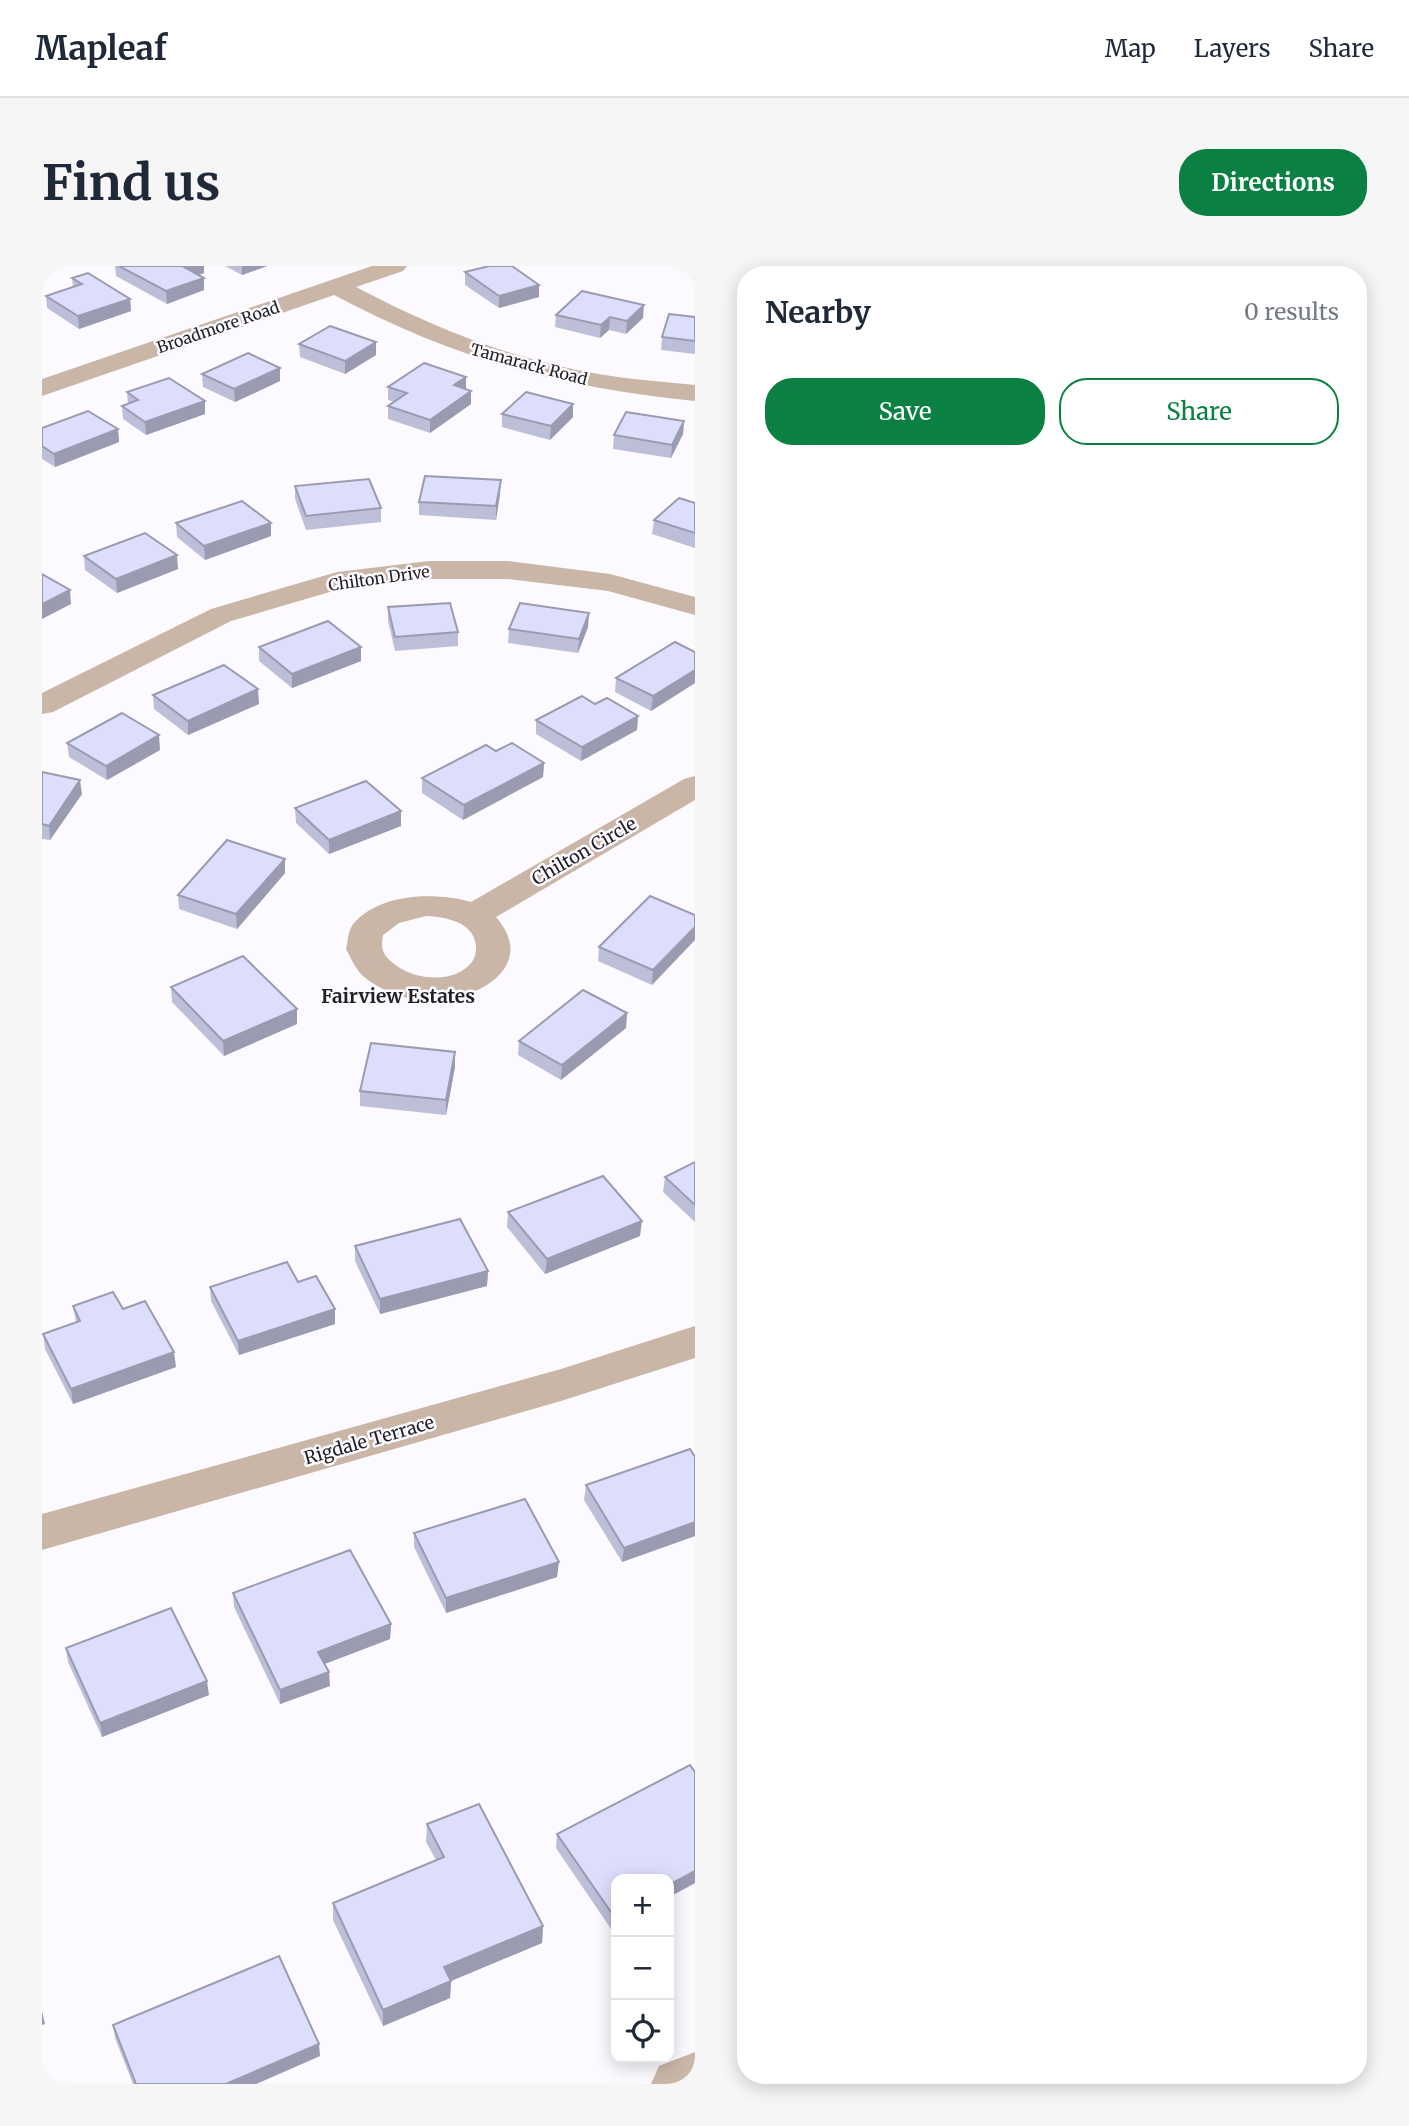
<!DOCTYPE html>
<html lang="en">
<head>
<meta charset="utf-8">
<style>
  :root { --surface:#fff; --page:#f6f6f7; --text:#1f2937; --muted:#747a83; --line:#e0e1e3; --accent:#0b8043 }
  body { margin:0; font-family:Merriweather,serif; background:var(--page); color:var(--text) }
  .controls { position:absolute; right:21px; bottom:21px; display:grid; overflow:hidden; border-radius:14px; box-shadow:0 4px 18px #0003 }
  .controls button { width:63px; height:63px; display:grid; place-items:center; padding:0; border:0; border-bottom:2px solid var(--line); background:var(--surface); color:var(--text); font:35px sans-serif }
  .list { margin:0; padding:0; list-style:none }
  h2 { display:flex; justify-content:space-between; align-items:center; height:91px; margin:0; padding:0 28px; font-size:30px }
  h2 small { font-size:23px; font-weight:400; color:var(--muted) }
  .actions { display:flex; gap:14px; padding:21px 28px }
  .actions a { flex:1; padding:16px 0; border:2px solid var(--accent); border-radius:28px; text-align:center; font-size:24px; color:var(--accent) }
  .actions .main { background:var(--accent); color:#fff }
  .icon { flex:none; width:38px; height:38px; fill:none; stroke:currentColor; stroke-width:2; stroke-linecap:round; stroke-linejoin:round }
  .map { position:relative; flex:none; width:653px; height:1818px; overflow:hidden; border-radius:28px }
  header { display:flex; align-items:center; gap:42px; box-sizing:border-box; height:98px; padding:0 35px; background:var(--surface); border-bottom:2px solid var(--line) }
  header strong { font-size:33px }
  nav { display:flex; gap:38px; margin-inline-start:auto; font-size:24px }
  .intro { display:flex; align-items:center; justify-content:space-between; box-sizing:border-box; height:168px; padding:0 42px }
  h1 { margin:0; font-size:49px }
  .button { padding:18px 32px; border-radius:28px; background:var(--accent); color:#fff; font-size:24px; font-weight:700 }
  main { display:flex; gap:42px; padding:0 42px }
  aside { flex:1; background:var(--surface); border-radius:28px; box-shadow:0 4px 18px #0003 }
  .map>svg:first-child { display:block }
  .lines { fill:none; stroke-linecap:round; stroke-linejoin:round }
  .street { fill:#c9b6a7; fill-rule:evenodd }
  .wall { fill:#bdbfd9 }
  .shaded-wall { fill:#9a9bb0 }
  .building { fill:#dcdefc; stroke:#9a9bb0; stroke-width:2 }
  .labels { text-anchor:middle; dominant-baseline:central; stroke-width:5; stroke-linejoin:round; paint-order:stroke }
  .far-street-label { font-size:16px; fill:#201f22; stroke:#fcfafe }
  .street-label { font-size:18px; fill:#201f22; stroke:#fcfafe }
  .neighbourhood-label { font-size:19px; font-weight:bold; fill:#201f22; stroke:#fcfafe }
</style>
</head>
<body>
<header>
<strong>Mapleaf</strong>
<nav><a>Map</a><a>Layers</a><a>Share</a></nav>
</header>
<div class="intro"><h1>Find us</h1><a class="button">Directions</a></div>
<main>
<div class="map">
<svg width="653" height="1818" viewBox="0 0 653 1818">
  <rect width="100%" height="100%" fill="#fcfafe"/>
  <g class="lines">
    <g class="street">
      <path d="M330,0H365L361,5L314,21C382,57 454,87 530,103C571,112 612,115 653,119V135C516,121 415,94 292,29L0,130V113Z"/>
      <polygon points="387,295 466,295 568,308 653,331 653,349 566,325 466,313 387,313 298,323 189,355 11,446 0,448 0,427 169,343 295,306"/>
      <path d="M653,510V534L454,651C501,705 422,741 376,734C357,731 336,723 321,710C314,704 309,692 304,683C306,674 306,664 312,657C339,627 393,626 429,636L642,513ZM384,650C404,651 433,656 434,681C434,686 433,692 430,696C413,718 374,714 355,700C342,691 338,685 341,669L357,657Z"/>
      <polygon points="653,1060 653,1092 519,1135 0,1284 0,1248 519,1103"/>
      <polygon points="653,1786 653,1818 609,1818 617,1800"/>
    </g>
  </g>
  <g class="wall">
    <polygon points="73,0 162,0 162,7 156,9 162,12 162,24 125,38 74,10"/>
    <polygon points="183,0 225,0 200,9"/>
    <polygon points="423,6 497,19 497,31 457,42 423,19"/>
    <polygon points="30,12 88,33 89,45 37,63 5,42 4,30 31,21"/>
    <polygon points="514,49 601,52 584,68 567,64 558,72 513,61"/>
    <polygon points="653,51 653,88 619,84 620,71"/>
    <polygon points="257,78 334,89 303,108 258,91"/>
    <polygon points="160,108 238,115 193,136 161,121"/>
    <polygon points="346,121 424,123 429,125 429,138 388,167 346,153 346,140 352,136 346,134"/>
    <polygon points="85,126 163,135 163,148 104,169 81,153 80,140 86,138"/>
    <polygon points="460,148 531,151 508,174 460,161"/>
    <polygon points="642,155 641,168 629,192 571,183 572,169"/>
    <polygon points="0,162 76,163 77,176 13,201 0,193"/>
    <polygon points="253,220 339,242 339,256 264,264 253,233"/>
    <polygon points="458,228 454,254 377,249 377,236"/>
    <polygon points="653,237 653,282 610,268 612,254"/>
    <polygon points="134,257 229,257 229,270 163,294 135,271"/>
    <polygon points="42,290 136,303 75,327 43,304"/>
    <polygon points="346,341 416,366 416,380 353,385 346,355"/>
    <polygon points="546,361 536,387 466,377 467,363"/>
    <polygon points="217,381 319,381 319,395 250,422 217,395"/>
    <polygon points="653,386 653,417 609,445 573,426 574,412"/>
    <polygon points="111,429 217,438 146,469 112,443"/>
    <polygon points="553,438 596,450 595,464 539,495 494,468 494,454"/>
    <polygon points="25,477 118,484 65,514 27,491"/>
    <polygon points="454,485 502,497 501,511 421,554 380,527 380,512"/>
    <polygon points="0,506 40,528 8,574 0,573"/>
    <polygon points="253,542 359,545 359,560 287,588 254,557"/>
    <polygon points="243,593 243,607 195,663 137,643 136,629"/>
    <polygon points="653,649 610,719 556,695 557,681"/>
    <polygon points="129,721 255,743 255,758 182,790 130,736"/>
    <polygon points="585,747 584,762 519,814 476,789 477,775"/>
    <polygon points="413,786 413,801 404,849 318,840 318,825"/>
    <polygon points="653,896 653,956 621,926 623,911"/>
    <polygon points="466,946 598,970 503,1008 465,961"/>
    <polygon points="313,980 446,1005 445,1020 338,1048 313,995"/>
    <polygon points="256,1016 293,1058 197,1089 169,1035 168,1021"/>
    <polygon points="31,1040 81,1043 134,1101 31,1138 3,1083 1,1068 34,1056"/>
    <polygon points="653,1191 653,1270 580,1296 542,1234 544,1219"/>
    <polygon points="372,1267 515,1311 404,1347 372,1281"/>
    <polygon points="191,1327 349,1358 348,1373 283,1398 288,1420 238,1438 192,1341"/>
    <polygon points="24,1382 167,1429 60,1471 26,1396"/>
    <polygon points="653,1506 653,1617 569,1663 514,1582 515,1568"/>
    <polygon points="385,1558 501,1660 500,1677 409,1715 408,1732 341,1760 291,1654 291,1637 394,1594 384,1576"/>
    <polygon points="71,1759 278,1790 214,1818 91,1818 73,1772"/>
  </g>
  <g class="shaded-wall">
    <polygon points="145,0 162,0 162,7 143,14 142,1"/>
    <polygon points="200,0 225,0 200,9"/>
    <polygon points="162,12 162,24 125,38 124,25"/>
    <polygon points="497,19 497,31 457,42 457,30"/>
    <polygon points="88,33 89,45 37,63 36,50"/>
    <polygon points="602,39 601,52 584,68 585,55"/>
    <polygon points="568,51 567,64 558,72 559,59"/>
    <polygon points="334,76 334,89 303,108 303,95"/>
    <polygon points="238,102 238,115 193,136 192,123"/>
    <polygon points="424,111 424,124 412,119"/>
    <polygon points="429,125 429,138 388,167 388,154"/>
    <polygon points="163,135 163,148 104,169 103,156"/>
    <polygon points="531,138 531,151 508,174 509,160"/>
    <polygon points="642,155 641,168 629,192 630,179"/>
    <polygon points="76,163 77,176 13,201 12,188"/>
    <polygon points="459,214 458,228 454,254 454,240"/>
    <polygon points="229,257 229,270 163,294 162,280"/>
    <polygon points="135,289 136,303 75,327 74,313"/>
    <polygon points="28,324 29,338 0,353 0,338"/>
    <polygon points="547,347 546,361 536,387 537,373"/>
    <polygon points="319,381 319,395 250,422 250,408"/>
    <polygon points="653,404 653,417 609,445 611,430"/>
    <polygon points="216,423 217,438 146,469 146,455"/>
    <polygon points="596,450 595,464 539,495 540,481"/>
    <polygon points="117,469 118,484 65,514 64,500"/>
    <polygon points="502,497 501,511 421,554 422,539"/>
    <polygon points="38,514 40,528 8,574 7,560"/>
    <polygon points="359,545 359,560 287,588 287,574"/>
    <polygon points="243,593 243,607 195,663 194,648"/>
    <polygon points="653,661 653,674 610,719 611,704"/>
    <polygon points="255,743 255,758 182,790 181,775"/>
    <polygon points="585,747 584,762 519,814 520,799"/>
    <polygon points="413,786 413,801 404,849 404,834"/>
    <polygon points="600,955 598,970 503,1008 505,993"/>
    <polygon points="446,1005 445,1020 338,1048 338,1033"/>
    <polygon points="293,1043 293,1058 197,1089 196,1075"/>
    <polygon points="132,1086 134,1101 31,1138 29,1123"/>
    <polygon points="653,1256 653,1270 580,1296 582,1282"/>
    <polygon points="517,1296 515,1311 404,1347 404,1332"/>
    <polygon points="349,1358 348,1373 277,1400 276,1386"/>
    <polygon points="287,1406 288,1420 238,1438 238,1424"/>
    <polygon points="165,1415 167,1429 60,1471 58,1457"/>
    <polygon points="653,1605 653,1617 627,1631 627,1619"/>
    <polygon points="574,1648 574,1660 569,1663 571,1649"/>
    <polygon points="501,1660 500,1677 409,1715 408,1732 341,1760 341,1744 402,1701"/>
    <polygon points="0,1745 3,1758 0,1759"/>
    <polygon points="277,1778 278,1790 214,1818 184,1818"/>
  </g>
  <g class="building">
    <polygon points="77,0 145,0 142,1 162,12 124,25"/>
    <polygon points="447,0 470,0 497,19 457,30 423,6"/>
    <polygon points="46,7 88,33 36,50 4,30 40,18 30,12"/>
    <polygon points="540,25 602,39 585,55 568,51 559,59 514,49"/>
    <polygon points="627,48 653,51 653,75 620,71"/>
    <polygon points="288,60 334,76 303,95 257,78"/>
    <polygon points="206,87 238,102 192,123 160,108"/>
    <polygon points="382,97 424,111 412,119 429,125 388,154 346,140 365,127 346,121"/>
    <polygon points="127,112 163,135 103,156 80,140 96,134 85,126"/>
    <polygon points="484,126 531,138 509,160 460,148"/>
    <polygon points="46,145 76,163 12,188 0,180 0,162"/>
    <polygon points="584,146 642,155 630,179 572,169"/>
    <polygon points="383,210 459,214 454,240 377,236"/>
    <polygon points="327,213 339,242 264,250 253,220"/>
    <polygon points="637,232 653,237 653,267 612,254"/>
    <polygon points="200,235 229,257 162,280 134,257"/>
    <polygon points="103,267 135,289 74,313 42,290"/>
    <polygon points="0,308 28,324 0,338"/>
    <polygon points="408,337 416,366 353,371 346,341"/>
    <polygon points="478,337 547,347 537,373 467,363"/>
    <polygon points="286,355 319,381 250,408 217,381"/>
    <polygon points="633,376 653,386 653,404 611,430 574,412"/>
    <polygon points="182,399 216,423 146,455 111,429"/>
    <polygon points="540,430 553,438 565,432 596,450 540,481 494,454"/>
    <polygon points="80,447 117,469 64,500 25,477"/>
    <polygon points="470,477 502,497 422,539 380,512 444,479 454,485"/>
    <polygon points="0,506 38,514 7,560 0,558"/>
    <polygon points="324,515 359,545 287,574 253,542"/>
    <polygon points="185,574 243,593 194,648 136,629"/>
    <polygon points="608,630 653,649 653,661 611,704 557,681"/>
    <polygon points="201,690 255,743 181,775 129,721"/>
    <polygon points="541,724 585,747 520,799 477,775"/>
    <polygon points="329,777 413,786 404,834 318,825"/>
    <polygon points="653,896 653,939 623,911"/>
    <polygon points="561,910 600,955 505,993 466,946"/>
    <polygon points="418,953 446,1005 338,1033 313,980"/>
    <polygon points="245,996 256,1016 274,1010 293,1043 196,1075 168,1021"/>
    <polygon points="71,1026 81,1043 103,1035 132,1086 29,1123 1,1068 38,1055 31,1040"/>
    <polygon points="648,1183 653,1191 653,1256 582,1282 544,1219"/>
    <polygon points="483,1233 517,1296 404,1332 372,1267"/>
    <polygon points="308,1284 349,1358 276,1386 287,1406 238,1424 191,1327"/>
    <polygon points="129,1342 165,1415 58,1457 24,1382"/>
    <polygon points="648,1499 653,1506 653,1605 627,1619 627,1613 574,1613 574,1648 571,1649 515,1568"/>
    <polygon points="437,1538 501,1660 402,1701 409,1715 341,1744 291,1637 402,1591 385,1558"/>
    <polygon points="237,1690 277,1778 184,1818 94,1818 71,1759"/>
  </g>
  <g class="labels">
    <g class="far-street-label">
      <text transform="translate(176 61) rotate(-19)">Broadmore Road</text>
      <text transform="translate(487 98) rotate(15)">Tamarack Road</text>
      <text transform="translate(337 312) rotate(-8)">Chilton Drive</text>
    </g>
    <g class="street-label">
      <text transform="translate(542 585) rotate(-30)">Chilton Circle</text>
      <text transform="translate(327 1174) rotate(-16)">Rigdale Terrace</text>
    </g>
    <g class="neighbourhood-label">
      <text x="356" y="730">Fairview Estates</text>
    </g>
  </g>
</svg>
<div class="controls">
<button>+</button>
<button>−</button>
<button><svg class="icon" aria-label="locate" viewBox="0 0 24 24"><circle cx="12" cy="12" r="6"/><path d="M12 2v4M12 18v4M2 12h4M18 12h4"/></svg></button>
</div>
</div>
<aside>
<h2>Nearby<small>0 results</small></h2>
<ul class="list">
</ul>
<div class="actions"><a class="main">Save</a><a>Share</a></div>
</aside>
</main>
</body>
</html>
